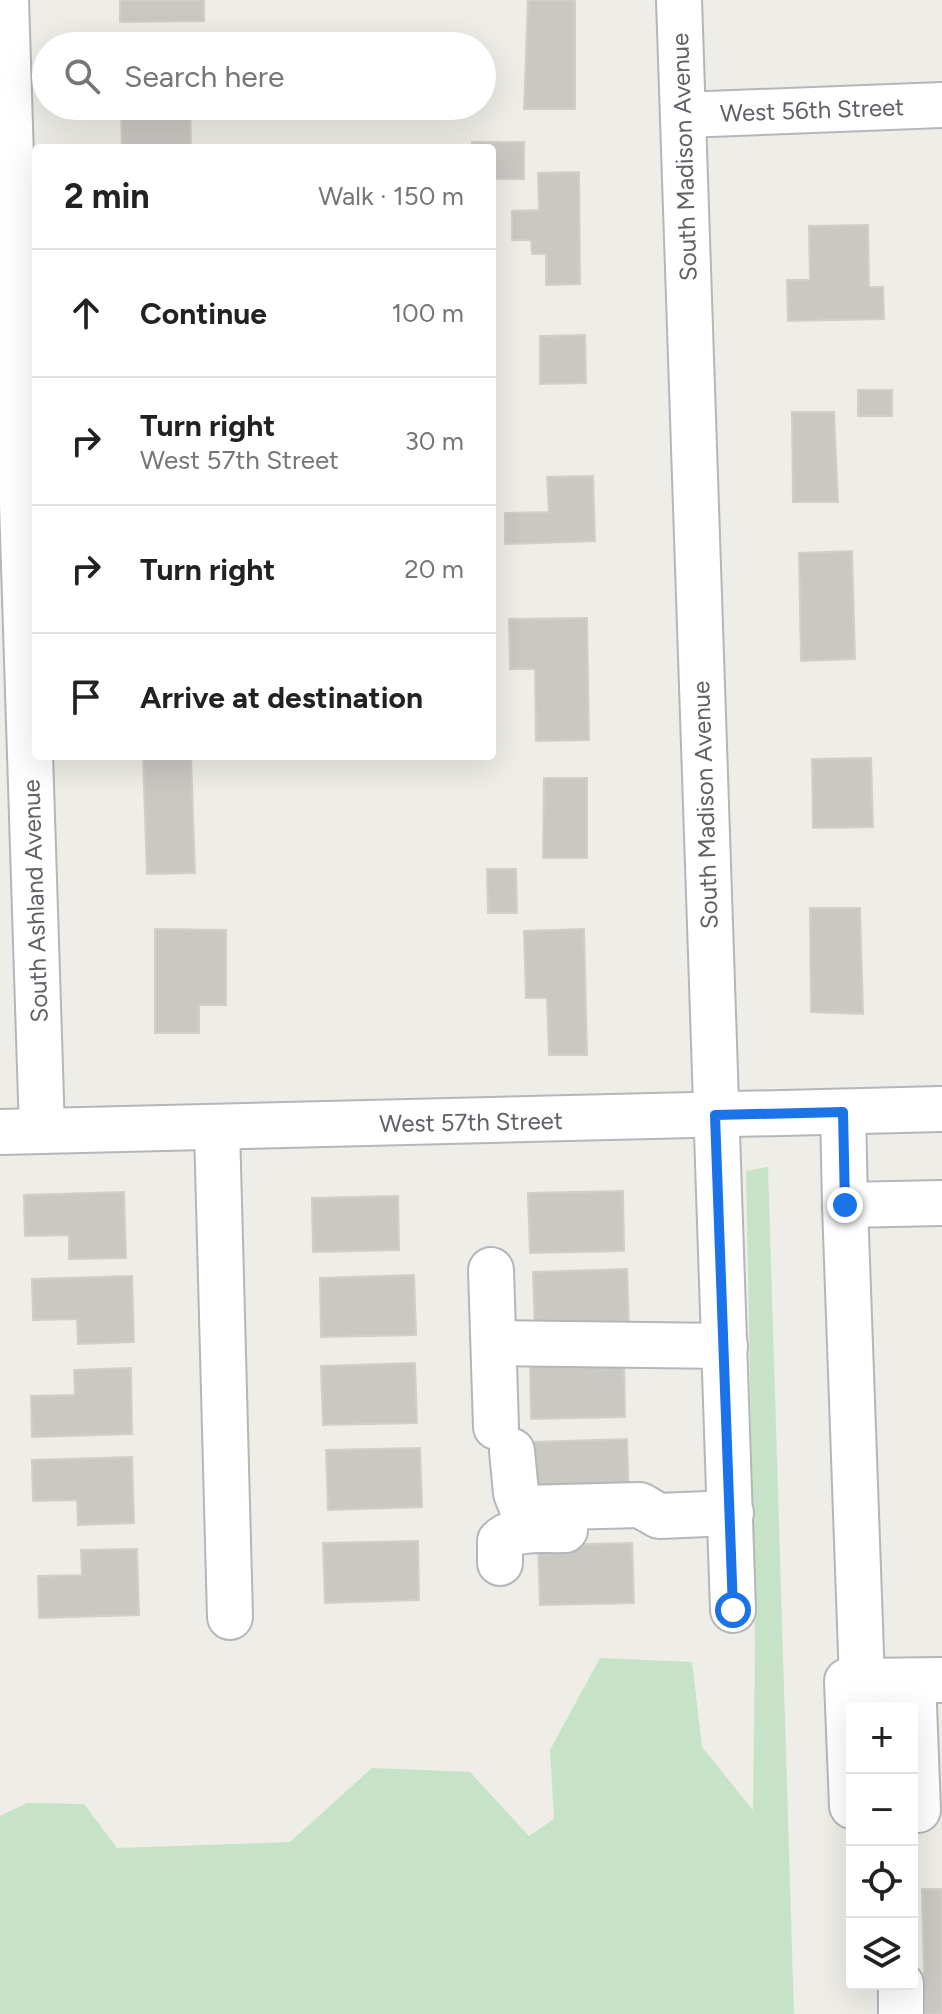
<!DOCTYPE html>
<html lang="en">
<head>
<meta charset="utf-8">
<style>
  :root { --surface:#fff; --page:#f2f2f2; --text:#222; --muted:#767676; --line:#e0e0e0 }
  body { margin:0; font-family:Figtree,sans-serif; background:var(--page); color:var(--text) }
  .controls { position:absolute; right:24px; bottom:24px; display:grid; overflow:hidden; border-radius:8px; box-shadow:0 8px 32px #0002 }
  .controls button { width:72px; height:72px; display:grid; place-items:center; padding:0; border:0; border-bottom:2px solid var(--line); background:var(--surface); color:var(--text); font:40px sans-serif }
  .stop { position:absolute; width:24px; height:24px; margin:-18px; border:6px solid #1a73e8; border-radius:50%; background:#fff }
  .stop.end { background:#1a73e8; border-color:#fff; box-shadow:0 2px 8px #0008 }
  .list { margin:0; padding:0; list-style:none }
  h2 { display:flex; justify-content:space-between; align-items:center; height:104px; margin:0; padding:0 32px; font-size:34px }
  h2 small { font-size:26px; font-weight:400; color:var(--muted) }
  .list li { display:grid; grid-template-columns:52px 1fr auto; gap:24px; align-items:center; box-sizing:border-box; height:128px; padding:0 32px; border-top:2px solid var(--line) }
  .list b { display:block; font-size:30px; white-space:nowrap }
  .list p { margin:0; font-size:26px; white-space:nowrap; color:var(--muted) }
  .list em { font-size:26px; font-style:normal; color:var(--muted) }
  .icon { flex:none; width:44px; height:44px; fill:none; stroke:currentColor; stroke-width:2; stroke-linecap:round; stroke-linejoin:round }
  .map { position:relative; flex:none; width:942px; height:2014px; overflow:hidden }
  .search { position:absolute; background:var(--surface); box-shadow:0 8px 32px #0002; left:32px; top:32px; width:464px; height:88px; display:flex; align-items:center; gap:20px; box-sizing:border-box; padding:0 28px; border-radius:44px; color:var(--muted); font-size:30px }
  .panel { position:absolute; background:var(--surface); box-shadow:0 8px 32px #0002; left:32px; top:144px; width:464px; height:616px; border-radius:8px }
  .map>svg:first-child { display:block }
  .green { fill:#c6e3c7 }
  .building { fill:#cac8c3; stroke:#d2cfc6; stroke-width:2 }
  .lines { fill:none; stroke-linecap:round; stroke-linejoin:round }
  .minor-casing { stroke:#b4b6b9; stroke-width:48 }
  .minor { stroke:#fff; stroke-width:44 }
  .route { stroke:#1a73e8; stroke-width:10 }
  .labels { text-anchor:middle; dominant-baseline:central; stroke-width:7; stroke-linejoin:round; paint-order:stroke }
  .street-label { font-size:24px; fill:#5e6165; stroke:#fff }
</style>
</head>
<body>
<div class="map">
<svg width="942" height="2014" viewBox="0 0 942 2014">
  <rect width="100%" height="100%" fill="#eeede7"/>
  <polygon class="green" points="768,1167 794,2014 0,2014 0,1816 27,1803 84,1804 117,1848 290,1842 372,1768 470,1772 529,1836 554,1819 550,1750 600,1658 692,1662 702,1747 753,1810 755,1643 746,1171"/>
  <g class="building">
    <polygon points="120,0 204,0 204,21 120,22"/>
    <polygon points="528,0 575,0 575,109 524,109"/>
    <polygon points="121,106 190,106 191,148 122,148"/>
    <polygon points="472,142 524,142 524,179 492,179 492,148 472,148"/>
    <polygon points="579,172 580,284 546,285 546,254 532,254 531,240 512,240 512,211 539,210 538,173"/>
    <polygon points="868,225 869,287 883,287 884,319 788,321 787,280 810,280 809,226"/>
    <polygon points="585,335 586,383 540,384 540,336"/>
    <rect x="858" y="390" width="34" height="26"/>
    <polygon points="792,412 834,412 838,502 793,502"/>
    <polygon points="593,476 595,541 505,544 505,513 549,512 547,477"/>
    <polygon points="852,551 855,659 801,661 799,553"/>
    <polygon points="587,618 589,740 536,741 535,669 510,669 509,619"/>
    <polygon points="143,756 191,756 195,873 147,874"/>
    <polygon points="871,758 873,827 813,828 812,759"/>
    <polygon points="544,778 587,778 587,858 543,858"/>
    <polygon points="487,869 516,869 517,913 488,913"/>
    <polygon points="810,908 860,908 863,1014 811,1012"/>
    <polygon points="155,929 226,930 226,1005 199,1005 199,1033 155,1033"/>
    <polygon points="584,929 587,1055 549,1055 547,998 526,998 524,931"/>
    <polygon points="623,1191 624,1251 530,1253 528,1193"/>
    <polygon points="124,1192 126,1258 69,1259 69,1235 25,1236 24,1195"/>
    <polygon points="398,1196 399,1250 313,1252 312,1198"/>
    <polygon points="627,1269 629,1329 535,1331 533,1272"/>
    <polygon points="414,1275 416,1335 321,1337 320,1278"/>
    <polygon points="132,1276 134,1342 78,1344 77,1319 33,1320 32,1279"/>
    <polygon points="624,1357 625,1417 531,1419 530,1360"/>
    <polygon points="415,1363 417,1423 323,1425 321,1366"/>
    <polygon points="131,1368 132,1434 32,1437 31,1396 75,1395 74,1370"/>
    <polygon points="627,1439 629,1499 535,1501 533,1442"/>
    <polygon points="420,1448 422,1507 328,1510 326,1450"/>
    <polygon points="132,1457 134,1523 78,1525 77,1500 33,1501 32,1460"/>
    <polygon points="418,1541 419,1600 325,1603 323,1543"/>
    <polygon points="632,1543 634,1603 540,1605 538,1545"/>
    <polygon points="137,1549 139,1615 39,1618 38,1576 82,1575 81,1550"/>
    <polygon points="922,1889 942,1889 942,2014 925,2014"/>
  </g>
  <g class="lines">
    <defs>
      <g id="minor">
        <polyline points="6,0 42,1131"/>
        <polyline points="679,0 733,1610"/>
        <polyline points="683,115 942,105"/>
        <polyline points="843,1112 845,1205 942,1203"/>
        <polyline points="217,1128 230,1617"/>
        <polyline points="0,1132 942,1109"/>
        <polyline points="845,1205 862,1681 942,1680"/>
        <polyline points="491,1270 496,1427"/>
        <polyline points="494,1343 725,1346"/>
        <polyline points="512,1451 516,1493 522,1508 640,1505 659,1516 731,1513"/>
        <path d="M500,1563V1541C515,1526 545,1531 565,1530"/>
        <polyline points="914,1705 918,1810"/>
        <polyline points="852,1806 847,1681 862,1681"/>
        <polyline points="901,1984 901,2014"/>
      </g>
    </defs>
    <use href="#minor" class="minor-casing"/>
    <use href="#minor" class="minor"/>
  </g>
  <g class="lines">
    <polyline class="route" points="733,1610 715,1115 843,1112 845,1205"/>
  </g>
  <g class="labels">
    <g class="street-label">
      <text transform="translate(812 110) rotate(-2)">West 56th Street</text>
      <text transform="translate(684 157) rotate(-92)">South Madison Avenue</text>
      <text transform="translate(705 805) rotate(-92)">South Madison Avenue</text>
      <text transform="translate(35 901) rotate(-92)">South Ashland Avenue</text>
      <text transform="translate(471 1122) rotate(-1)">West 57th Street</text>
    </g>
  </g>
</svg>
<div class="controls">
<button>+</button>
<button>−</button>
<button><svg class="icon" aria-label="locate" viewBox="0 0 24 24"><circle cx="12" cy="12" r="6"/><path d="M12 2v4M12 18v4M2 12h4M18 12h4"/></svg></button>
<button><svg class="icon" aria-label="layers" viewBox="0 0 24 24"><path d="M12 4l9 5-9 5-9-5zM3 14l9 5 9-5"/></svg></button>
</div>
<div class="stop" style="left:733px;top:1610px"></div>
<div class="stop end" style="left:845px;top:1205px"></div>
<div class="search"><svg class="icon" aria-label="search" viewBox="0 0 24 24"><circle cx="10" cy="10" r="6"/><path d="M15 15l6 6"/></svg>Search here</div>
<section class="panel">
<h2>2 min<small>Walk · 150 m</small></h2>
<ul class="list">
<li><svg class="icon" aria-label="ahead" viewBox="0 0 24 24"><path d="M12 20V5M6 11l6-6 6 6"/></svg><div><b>Continue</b></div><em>100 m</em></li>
<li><svg class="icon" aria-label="right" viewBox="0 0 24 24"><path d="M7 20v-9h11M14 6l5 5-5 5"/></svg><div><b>Turn right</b><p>West 57th Street</p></div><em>30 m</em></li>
<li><svg class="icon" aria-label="right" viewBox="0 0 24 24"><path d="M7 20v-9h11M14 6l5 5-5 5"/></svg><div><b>Turn right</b></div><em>20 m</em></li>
<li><svg class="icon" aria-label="arrive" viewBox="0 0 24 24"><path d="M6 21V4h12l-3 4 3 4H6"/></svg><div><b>Arrive at destination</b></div></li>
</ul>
</section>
</div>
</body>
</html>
